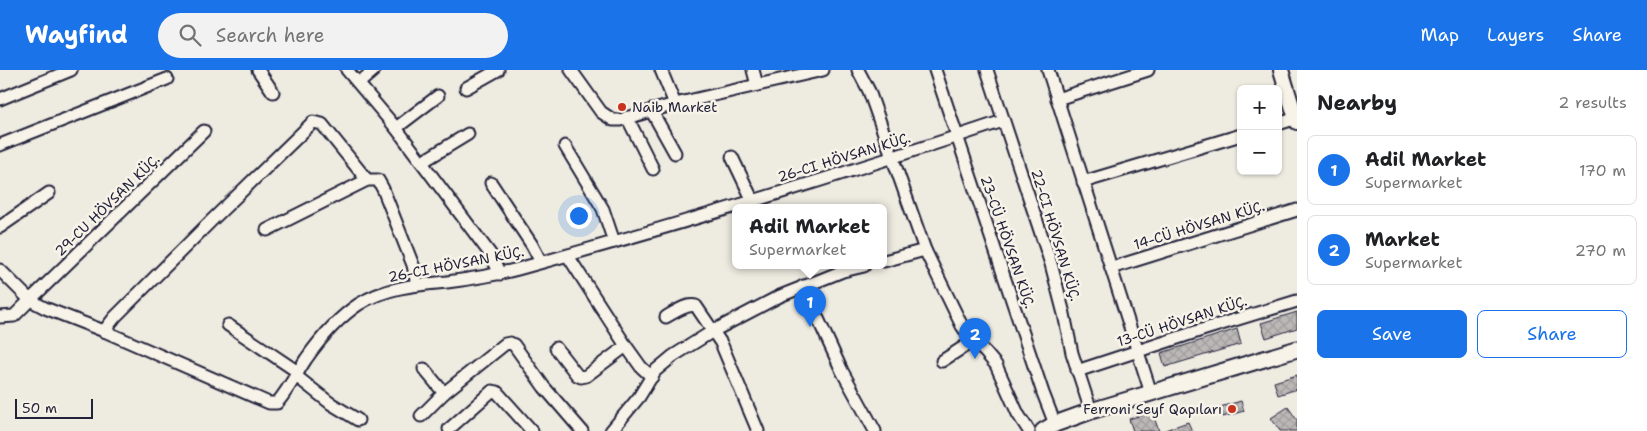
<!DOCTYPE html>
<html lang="en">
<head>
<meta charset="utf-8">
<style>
  :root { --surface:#fff; --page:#f2f2f2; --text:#202124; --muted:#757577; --line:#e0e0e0; --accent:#1a73e8 }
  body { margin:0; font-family:"Shantell Sans",sans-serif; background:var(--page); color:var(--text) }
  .controls { position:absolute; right:15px; top:15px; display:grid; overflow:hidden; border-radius:8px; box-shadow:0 1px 4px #0004 }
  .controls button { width:45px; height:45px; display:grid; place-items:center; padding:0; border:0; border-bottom:1px solid var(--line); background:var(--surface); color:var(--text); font:25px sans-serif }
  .scale { position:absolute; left:15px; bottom:12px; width:78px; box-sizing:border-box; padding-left:5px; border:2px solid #22223b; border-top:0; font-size:14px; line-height:18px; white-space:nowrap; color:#22223b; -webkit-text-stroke:4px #f7f3e8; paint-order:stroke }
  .you { position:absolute; left:578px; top:145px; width:18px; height:18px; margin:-12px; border:4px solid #fff; border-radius:50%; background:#1a73e8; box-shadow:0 0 0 8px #1a73e833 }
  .badge { display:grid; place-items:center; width:32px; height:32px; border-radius:50%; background:var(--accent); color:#fff; font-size:16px; font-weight:700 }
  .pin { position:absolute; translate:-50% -41px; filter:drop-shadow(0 1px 2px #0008) }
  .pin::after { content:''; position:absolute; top:26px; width:18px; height:15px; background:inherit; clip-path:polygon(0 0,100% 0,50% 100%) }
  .popup { position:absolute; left:732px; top:134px; width:155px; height:65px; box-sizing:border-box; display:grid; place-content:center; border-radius:8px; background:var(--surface); filter:drop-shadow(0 1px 4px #0005); font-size:16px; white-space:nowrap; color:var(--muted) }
  .popup b { font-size:19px; color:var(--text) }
  .popup::after { content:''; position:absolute; left:50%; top:100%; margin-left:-10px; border:10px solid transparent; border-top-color:var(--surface) }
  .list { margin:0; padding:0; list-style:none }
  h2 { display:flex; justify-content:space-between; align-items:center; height:65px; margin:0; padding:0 20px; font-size:21px }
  h2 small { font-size:16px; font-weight:400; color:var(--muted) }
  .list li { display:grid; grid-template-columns:32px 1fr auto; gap:15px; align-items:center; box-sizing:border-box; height:70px; margin:0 10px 10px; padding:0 10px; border:1px solid var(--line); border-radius:8px }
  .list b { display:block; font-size:19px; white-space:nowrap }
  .list p { margin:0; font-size:16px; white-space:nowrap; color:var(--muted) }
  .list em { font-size:16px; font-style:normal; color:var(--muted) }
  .actions { display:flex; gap:10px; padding:15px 20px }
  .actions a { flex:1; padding:11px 0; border:1px solid var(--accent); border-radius:8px; text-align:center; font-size:18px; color:var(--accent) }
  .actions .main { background:var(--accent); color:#fff }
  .icon { flex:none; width:28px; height:28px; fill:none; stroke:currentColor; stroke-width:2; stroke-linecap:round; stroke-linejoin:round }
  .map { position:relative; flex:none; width:1297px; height:361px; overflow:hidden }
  header { display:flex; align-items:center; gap:30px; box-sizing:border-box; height:70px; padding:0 25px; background:var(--accent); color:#fff }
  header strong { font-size:24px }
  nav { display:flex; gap:28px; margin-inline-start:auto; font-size:18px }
  .search { width:350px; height:45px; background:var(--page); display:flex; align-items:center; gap:12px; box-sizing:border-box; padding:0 18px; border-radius:28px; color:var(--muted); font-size:19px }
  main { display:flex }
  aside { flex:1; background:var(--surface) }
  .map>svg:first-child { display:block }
  .building { fill:url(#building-cross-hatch); stroke:#22223b }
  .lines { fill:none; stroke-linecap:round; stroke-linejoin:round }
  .minor-casing { stroke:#22223b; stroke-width:15 }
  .tertiary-casing { stroke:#22223b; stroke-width:18 }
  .secondary-casing { stroke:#22223b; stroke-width:19 }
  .minor { stroke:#f7f3e8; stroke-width:11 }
  .tertiary { stroke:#f7f3e8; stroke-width:14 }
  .secondary { stroke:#f7f3e8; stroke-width:15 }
  .poi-dot { fill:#c8321e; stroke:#f7f3e8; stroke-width:2 }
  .labels { text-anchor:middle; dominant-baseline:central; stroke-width:5; stroke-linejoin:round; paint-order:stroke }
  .poi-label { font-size:14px; fill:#22223b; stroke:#f7f3e8; text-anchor:start }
  .street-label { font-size:14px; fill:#22223b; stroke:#f7f3e8 }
</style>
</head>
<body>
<header>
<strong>Wayfind</strong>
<div class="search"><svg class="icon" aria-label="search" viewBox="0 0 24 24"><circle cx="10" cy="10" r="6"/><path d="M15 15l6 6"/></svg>Search here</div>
<nav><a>Map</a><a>Layers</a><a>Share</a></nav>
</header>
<main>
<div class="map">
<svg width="1297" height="361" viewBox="0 0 1297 361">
  <defs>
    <pattern id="building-cross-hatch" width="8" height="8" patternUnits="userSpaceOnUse" patternTransform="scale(1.25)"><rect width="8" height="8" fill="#bbb8b7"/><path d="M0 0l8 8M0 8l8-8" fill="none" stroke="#a09e9e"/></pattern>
  </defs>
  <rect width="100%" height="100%" fill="#eeebe1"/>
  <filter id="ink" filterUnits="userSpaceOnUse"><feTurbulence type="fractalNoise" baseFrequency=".02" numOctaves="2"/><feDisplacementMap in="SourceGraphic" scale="10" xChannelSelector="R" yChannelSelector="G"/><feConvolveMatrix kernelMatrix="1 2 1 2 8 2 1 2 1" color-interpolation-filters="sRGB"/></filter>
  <g filter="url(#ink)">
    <g class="building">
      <polygon points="1297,242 1297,258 1266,268 1261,253"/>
      <polygon points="1237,259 1241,274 1165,297 1161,283"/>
      <polygon points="1297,305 1297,319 1278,325 1274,312"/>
      <polygon points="1241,331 1244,341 1223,347 1220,337"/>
      <polygon points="1288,337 1297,350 1297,361 1280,361 1271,348"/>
      <polygon points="1152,342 1159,361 1133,361 1129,349"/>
      <polygon points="1188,352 1192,361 1165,361 1165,360"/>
    </g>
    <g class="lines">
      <defs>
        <g id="minor">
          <polyline points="258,0 273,22"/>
          <polyline points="347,0 396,58 491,185 500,204"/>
          <polyline points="571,0 601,42 613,50 620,50 675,34 823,0"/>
          <polyline points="661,0 675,34"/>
          <polyline points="753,0 757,15"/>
          <polyline points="858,0 869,21 925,180 962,256 973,271 985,282 996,295 1018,344 1029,361"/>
          <polyline points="935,0 1043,323 1055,354"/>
          <polyline points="987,0 1051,194 1064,244 1072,283 1091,341"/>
          <polyline points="1048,0 1151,323"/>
          <polyline points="359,13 374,0"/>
          <polyline points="466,18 498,0"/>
          <polyline points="0,29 71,0"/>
          <polyline points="1057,29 1148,0"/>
          <polyline points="651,40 675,83"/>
          <polyline points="627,47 653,99"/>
          <polyline points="1278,54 1297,48"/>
          <polyline points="396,58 438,26"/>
          <polyline points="0,75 167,9"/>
          <polyline points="565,76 603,139 614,172"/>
          <polyline points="732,87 753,131"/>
          <polyline points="422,92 468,64"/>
          <polyline points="1083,112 1241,65"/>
          <polyline points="491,113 532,175 541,192"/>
          <polyline points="0,157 49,123"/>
          <polyline points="267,160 367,110 378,110 383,119 413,195 417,215"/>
          <polyline points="568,186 626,276 641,297 652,307"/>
          <polyline points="884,191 925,180"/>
          <polyline points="1111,198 1297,140"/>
          <polyline points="0,200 30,230 204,61"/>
          <polyline points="803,216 842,301 875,361"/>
          <path d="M0,247L14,246L30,230L45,238L104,261L269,333H277C289,319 296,304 306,289C320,269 338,248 359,234C386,217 416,215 447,212C471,209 495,205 518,199C681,154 843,105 1003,51"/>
          <path d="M666,247C675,242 687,233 696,236L721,273L758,361"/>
          <polyline points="228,255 298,302"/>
          <polyline points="104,261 115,247 211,151 313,52 322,54 367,110"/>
          <polyline points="556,278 577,305 581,307 586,306 626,276"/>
          <polyline points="942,291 973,271"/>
          <polyline points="424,299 444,323"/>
          <polyline points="1077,301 1205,259 1297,231"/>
          <polyline points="296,306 330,333 358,350"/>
          <polyline points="421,346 444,323 505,274 510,273 514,275 544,317 582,361"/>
          <polyline points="449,359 492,321 497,322 532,361"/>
          <polyline points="611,361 639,327 655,301 673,286 713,261 780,226 843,201 864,196"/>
        </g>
        <polyline id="tertiary" points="1281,0 1297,52"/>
        <polyline id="secondary" points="1043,361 1055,354 1091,341 1297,279"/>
      </defs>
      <use href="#minor" class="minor-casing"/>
      <use href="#tertiary" class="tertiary-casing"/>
      <use href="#secondary" class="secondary-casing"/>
      <use href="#minor" class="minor"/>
      <use href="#tertiary" class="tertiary"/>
      <use href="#secondary" class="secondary"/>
    </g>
  </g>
  <g class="poi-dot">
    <circle cx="622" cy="37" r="5"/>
    <circle cx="1232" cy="339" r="5"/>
  </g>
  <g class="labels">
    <g class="poi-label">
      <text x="632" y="37">Naib Market</text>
      <text x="1222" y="339" text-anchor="end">Ferroni Seyf Qapıları</text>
    </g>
    <g class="street-label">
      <text transform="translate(844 87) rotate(-17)">26-CI HÖVSAN KÜÇ.</text>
      <text transform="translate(107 135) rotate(-44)">29-CU HÖVSAN KÜÇ.</text>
      <text transform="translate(1199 155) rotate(-17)">14-CÜ HÖVSAN KÜÇ.</text>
      <text transform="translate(1056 165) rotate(73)">22-CI HÖVSAN KÜÇ.</text>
      <text transform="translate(1008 172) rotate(71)">23-CÜ HÖVSAN KÜÇ.</text>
      <text transform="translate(456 194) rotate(-11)">26-CI HÖVSAN KÜÇ.</text>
      <text transform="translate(1182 251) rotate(-18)">13-CÜ HÖVSAN KÜÇ.</text>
    </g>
  </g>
</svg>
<div class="controls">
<button>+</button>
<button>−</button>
</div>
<div class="scale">50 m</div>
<div class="you"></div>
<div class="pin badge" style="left:810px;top:257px">1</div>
<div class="popup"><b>Adil Market</b>Supermarket</div>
<div class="pin badge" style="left:975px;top:289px">2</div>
</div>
<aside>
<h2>Nearby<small>2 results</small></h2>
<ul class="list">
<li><span class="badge">1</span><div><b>Adil Market</b><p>Supermarket</p></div><em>170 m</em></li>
<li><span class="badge">2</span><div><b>Market</b><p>Supermarket</p></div><em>270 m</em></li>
</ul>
<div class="actions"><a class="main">Save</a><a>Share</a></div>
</aside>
</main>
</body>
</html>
